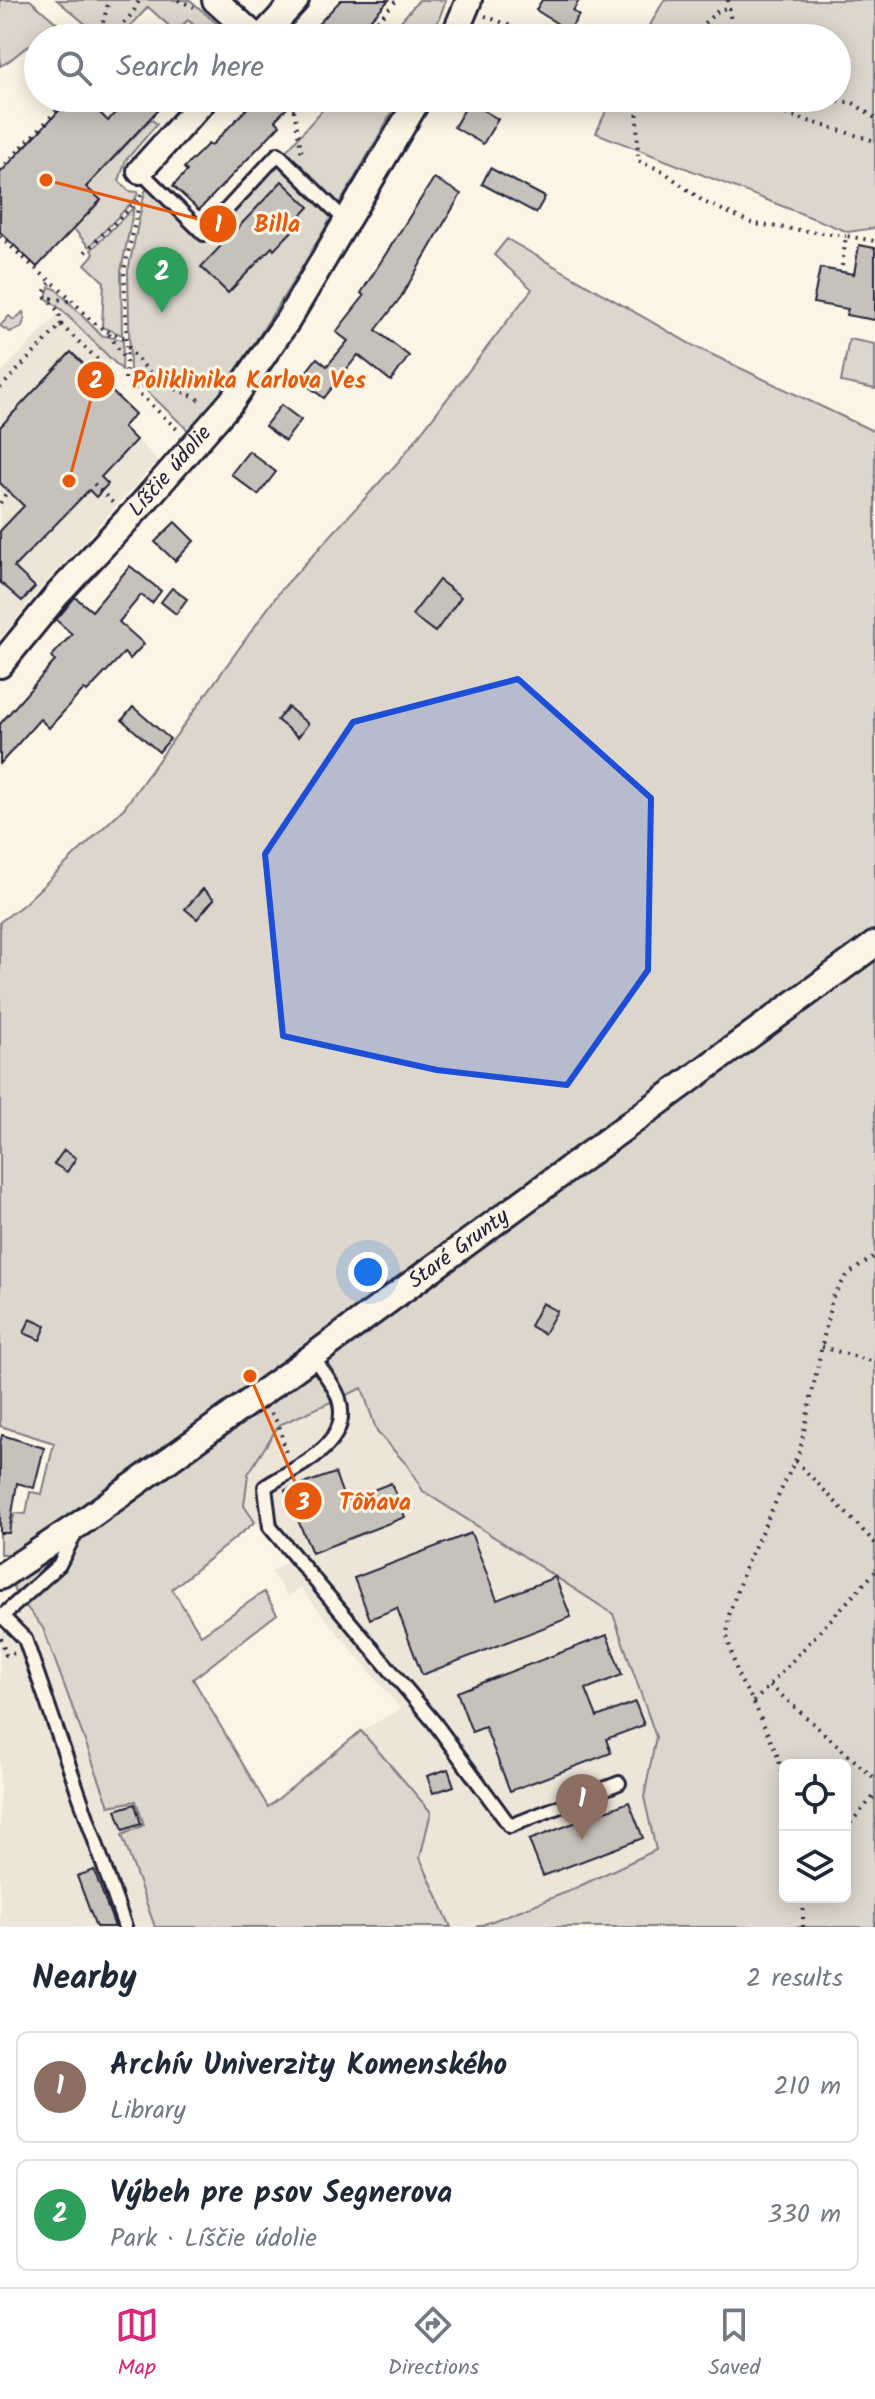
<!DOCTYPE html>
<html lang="en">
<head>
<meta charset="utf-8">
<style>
  :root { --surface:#fff; --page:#f2f2f3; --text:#1f2937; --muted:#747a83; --line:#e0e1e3; --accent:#db2777 }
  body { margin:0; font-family:Kalam,sans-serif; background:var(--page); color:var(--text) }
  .controls { position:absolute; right:24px; bottom:24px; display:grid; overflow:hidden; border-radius:12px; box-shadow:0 4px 20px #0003 }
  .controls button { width:72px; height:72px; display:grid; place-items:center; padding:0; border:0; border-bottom:2px solid var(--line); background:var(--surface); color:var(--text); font:40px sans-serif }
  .you { position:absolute; left:368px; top:1272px; width:28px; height:28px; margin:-20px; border:6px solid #fff; border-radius:50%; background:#1a73e8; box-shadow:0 0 0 12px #1a73e833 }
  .badge { display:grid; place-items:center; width:52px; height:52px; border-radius:50%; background:var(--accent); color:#fff; font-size:26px; font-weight:700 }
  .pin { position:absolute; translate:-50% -66px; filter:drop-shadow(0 2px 4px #0008) }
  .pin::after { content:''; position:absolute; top:42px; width:28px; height:24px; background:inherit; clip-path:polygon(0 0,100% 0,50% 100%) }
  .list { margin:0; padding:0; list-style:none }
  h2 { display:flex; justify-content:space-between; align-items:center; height:104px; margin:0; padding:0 32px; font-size:34px }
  h2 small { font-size:26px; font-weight:400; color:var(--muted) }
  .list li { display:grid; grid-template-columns:52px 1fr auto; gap:24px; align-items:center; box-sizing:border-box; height:112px; margin:0 16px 16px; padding:0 16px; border:2px solid var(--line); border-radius:12px }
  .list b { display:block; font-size:30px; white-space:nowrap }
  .list p { margin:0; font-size:26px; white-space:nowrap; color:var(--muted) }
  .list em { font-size:26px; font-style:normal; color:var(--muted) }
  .icon { flex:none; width:44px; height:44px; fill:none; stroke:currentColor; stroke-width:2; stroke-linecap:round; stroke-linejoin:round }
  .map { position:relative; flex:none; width:875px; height:1927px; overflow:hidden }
  .search { position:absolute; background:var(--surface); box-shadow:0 4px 20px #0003; left:24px; right:24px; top:24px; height:88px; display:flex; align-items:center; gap:20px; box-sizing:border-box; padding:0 28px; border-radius:44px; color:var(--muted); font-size:30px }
  .sheet { height:360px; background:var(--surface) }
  nav { display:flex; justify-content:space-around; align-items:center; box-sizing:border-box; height:112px; border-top:2px solid var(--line); background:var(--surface); font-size:22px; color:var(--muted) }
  nav a { display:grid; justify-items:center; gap:4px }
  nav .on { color:var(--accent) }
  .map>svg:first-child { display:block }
  .built { fill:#ece5d8 }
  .green { fill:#dcd6cc; stroke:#7f7c84; stroke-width:2; fill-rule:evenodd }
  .building { fill:#c6c1bb; stroke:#22223b; stroke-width:2 }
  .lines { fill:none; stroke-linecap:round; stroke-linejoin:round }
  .service-casing { stroke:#22223b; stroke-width:18 }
  .minor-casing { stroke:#22223b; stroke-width:30 }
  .path { stroke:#22223b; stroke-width:4; stroke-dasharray:2 6; stroke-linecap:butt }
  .service { stroke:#fcf5e5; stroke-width:12 }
  .minor { stroke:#fcf5e5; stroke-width:24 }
  .marked { fill:#1d4ed8; fill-opacity:0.2; stroke:#1d4ed8; stroke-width:6; stroke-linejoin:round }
  .labels { text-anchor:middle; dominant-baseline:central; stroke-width:6; stroke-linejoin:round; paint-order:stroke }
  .street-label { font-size:22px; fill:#22223b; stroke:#fcf5e5 }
  .leader { fill:none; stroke:#e8590c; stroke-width:3 }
  .callout-dot { fill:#e8590c; stroke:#fcf5e5; stroke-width:3 }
  .mark-label { font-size:24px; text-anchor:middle; font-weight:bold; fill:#fff }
  .callout-label { font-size:24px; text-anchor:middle; font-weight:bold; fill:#e8590c; stroke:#fcf5e5; stroke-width:6; stroke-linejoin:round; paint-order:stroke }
</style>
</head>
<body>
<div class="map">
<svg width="875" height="1927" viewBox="0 0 875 1927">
  <rect width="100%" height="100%" fill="#fcf5e5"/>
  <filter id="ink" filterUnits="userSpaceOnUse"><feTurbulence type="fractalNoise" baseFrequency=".0125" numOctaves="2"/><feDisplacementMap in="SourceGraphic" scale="16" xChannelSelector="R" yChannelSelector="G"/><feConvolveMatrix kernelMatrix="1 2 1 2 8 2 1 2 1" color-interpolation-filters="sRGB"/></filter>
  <g filter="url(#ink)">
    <g class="built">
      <polygon points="62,310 114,358 96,377 135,414 123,427 158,460 38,592 0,639 0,374"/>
      <polygon points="363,1387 377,1432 408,1466 423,1491 613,1614 656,1738 644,1797 656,1850 567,1892 477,1927 451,1927 420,1858 431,1812 361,1731 401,1709 300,1588 288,1597 271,1572 287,1561 244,1506 248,1474 279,1425"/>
      <polygon points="24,1607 43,1628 109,1806 136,1800 144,1825 122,1835 155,1927 0,1927 0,1633"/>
    </g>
    <g class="green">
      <path d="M0,0H30L74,38H38V46L33,44C20,49 13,61 0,66Z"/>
      <polygon points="57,0 190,0 233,38 208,38 188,20 176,32 148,7 120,38 102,38"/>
      <polygon points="419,0 446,0 432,38 386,38"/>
      <polygon points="664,0 875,0 875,228 848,232 596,133 612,98 837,98 837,38 643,38"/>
      <path d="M333,98H400C365,161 329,223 291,285C259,336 229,386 190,432L130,375L128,271L145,191L150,187L207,240Z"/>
      <polygon points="151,119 157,124 126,160 119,181 129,191 138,192 136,198 89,247 74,229 86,187"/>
      <polygon points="134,207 121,271 122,335 102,327 104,282 85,264 94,254 91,250"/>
      <path d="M507,239L694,346L875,432V1927H477L567,1892L656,1850L644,1797L656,1737L613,1614L423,1491L408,1466L377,1432L362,1388L279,1425L248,1474L244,1506L255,1522L172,1589L201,1635L264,1592L277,1614L193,1679L268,1807L361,1731L431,1812L420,1858L451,1927H155L122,1835L144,1825L136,1801L109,1806L43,1628L14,1591L10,1554H0V1526H11L15,1513L26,1514L30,1492L42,1494L54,1443L0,1426V922L24,904L124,808L281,590L399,461L532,289L494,255ZM785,1765H845V1897H785Z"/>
      <polygon points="49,287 56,289 101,335 123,340 122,370 62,310 46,298"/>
      <polygon points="23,312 25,319 21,328 10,332 0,326 9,316 14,320"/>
      <polygon points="849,339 875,344 875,389 841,382"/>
    </g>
    <g class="building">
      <polygon points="341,0 389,0 353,38 305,38"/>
      <polygon points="542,0 579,0 573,11 579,15 569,31 536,10"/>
      <polygon points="71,98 85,98 108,121 127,98 169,98 86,187 101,200 37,267 0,232 0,173"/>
      <polygon points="257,98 297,98 275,120 280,125 199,210 173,186 187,171 184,168 208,144 211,146"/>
      <polygon points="469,102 498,119 483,144 454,127"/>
      <polygon points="490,168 545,197 536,213 482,184"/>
      <polygon points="434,178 461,194 401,297 376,330 409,356 391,381 358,355 324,398 300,380 317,358 327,366 348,341 336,332 364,296 361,293"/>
      <polygon points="282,181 309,207 295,222 298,225 274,250 272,247 228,293 201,267"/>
      <polygon points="859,245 875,248 875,320 846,315 848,309 813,303 820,268 854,274"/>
      <polygon points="71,352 135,414 123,427 136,440 101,477 108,484 96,497 89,490 14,567 35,587 22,601 0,582 0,531 24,506 0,483 0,427"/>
      <polygon points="281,405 301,420 285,441 265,426"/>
      <polygon points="249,451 276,472 258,495 231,474"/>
      <polygon points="175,522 194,541 175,561 155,542"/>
      <polygon points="130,566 161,591 152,603 141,595 119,622 144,644 130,659 124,653 87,692 84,689 49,728 40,719 0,764 0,724 55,661 51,657 72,634 56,620 75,597 92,611"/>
      <polygon points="439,580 461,597 435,632 412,615"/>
      <polygon points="172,588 187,599 176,614 161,602"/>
      <polygon points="133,707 170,739 159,752 122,720"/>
      <polygon points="288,707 308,724 298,737 277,720"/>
      <polygon points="203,889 214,899 197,919 185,909"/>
      <polygon points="64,1150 76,1158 67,1172 54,1164"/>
      <polygon points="542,1303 557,1311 544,1334 530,1326"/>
      <polygon points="30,1319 46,1326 40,1340 24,1333"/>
      <polygon points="2,1435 44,1448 34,1488 17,1483 9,1533 0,1533 0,1444"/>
      <polygon points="335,1473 345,1501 391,1483 405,1517 312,1553 285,1490"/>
      <polygon points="471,1533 497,1600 555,1577 571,1617 422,1675 397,1608 370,1619 354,1578"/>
      <polygon points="607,1635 622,1675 586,1689 597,1717 635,1702 644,1725 606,1739 611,1753 510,1791 485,1727 472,1732 457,1692"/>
      <polygon points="448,1769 454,1786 433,1793 427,1776"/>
      <polygon points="629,1802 643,1838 543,1876 529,1840"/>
      <polygon points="135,1804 141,1824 123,1830 116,1810"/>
      <polygon points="94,1870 115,1927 96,1927 77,1876"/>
    </g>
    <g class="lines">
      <defs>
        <g id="service">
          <polyline points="140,171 204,234 278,154 345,220"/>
          <path d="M313,1356C320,1369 335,1385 339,1399C353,1446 296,1466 265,1487L270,1527L434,1722L510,1826L619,1783"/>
          <polyline points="2,1616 25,1639 125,1927"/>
          <polyline points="0,1618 59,1565 76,1532"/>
        </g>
        <g id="minor">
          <polyline points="215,0 257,38"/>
          <polyline points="261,38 296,0"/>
          <polyline points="453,38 469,0"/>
          <polyline points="140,171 206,98"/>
          <path id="s1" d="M0,665L57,595L142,504L231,402L288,320L419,98"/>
          <path id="s2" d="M0,1577L81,1523L313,1356L875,944"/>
        </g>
      </defs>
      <use href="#service" class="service-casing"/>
      <use href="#minor" class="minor-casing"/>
      <g class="path">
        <polyline points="178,0 194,7"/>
        <polyline points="728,0 733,38"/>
        <polyline points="485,16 543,38"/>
        <polyline points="99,38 109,0"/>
        <path d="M105,38C119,28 134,16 139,0"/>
        <polyline points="361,38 397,0"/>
        <polyline points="701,38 702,25 720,9 729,8"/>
        <polyline points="837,49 846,51"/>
        <polyline points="281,98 294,110 306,98"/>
        <polyline points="640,98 637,118 638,161 663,171 704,202 754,224 846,236"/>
        <polyline points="732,98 875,141"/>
        <polyline points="806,98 821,102 852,102 875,118"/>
        <polyline points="294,110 302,155"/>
        <polyline points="0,170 64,103"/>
        <polyline points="141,195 124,271 127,345 125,380 180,432"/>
        <path d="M0,236C18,253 37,271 57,286C83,307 91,331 127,338"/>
        <polyline points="85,252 138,200"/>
        <polyline points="842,266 846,236 875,241"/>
        <polyline points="51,298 72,302"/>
        <polyline points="61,325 99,361"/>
        <polyline points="109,334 125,359"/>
        <path d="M128,347C140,364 155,378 173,388C186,394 191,393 203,403"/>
        <polyline points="0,388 61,325 59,312 43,294 50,283"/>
        <polyline points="94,484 115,505"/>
        <polyline points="0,503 8,490"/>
        <polyline points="822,1347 875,1362"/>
        <polyline points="271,1413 279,1425 287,1457"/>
        <polyline points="796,1461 875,1543"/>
        <polyline points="1,1638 6,1655 15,1653"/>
        <polyline points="770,1685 875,1779"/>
        <polyline points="754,1702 875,1572"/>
        <polyline points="785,1787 778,1757 754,1703 739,1678 731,1651 727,1636 729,1615 745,1567 800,1450 832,1298 848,1274 875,1256"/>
        <polyline points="845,1829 875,1795"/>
        <polyline points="803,1927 803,1897"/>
      </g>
      <use href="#service" class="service"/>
      <use href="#minor" class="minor"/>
    </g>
  </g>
  <path class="marked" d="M518,679L651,798L648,970L567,1085L437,1070L283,1036L265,854L353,722Z"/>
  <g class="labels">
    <g class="street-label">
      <text stroke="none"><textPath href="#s1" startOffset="258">Líščie údolie</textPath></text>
      <text stroke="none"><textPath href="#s2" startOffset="564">Staré Grunty</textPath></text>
    </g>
  </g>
  <path class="leader" d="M46 180L218 224M69 481L96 380M250 1376L303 1501"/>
  <g class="callout-dot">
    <circle cx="46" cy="180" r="8"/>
    <circle cx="69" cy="481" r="8"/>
    <circle cx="250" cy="1376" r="8"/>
    <circle cx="218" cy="224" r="20"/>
    <circle cx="96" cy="380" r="20"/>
    <circle cx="303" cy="1501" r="20"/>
  </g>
  <g class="mark-label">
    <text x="218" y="232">1</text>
    <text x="96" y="388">2</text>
    <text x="303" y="1510">3</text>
  </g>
  <g class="callout-label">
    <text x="277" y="232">Billa</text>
    <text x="249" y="388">Poliklinika Karlova Ves</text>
    <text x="375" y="1510">Tôňava</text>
  </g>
</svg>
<div class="controls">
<button><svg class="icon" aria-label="locate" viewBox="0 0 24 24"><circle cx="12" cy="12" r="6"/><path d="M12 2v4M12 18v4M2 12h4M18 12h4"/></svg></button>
<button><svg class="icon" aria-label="layers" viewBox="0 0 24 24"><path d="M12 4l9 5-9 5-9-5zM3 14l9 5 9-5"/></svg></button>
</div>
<div class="you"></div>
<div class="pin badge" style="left:582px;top:1840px;background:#8d6e63">1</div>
<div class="pin badge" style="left:162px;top:313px;background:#2e9e5b">2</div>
<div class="search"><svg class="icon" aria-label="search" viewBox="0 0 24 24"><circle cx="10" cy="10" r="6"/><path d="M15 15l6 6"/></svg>Search here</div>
</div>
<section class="sheet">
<h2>Nearby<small>2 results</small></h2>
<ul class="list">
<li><span class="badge" style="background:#8d6e63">1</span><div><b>Archív Univerzity Komenského</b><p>Library</p></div><em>210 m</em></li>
<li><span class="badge" style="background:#2e9e5b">2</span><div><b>Výbeh pre psov Segnerova</b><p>Park · Líščie údolie</p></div><em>330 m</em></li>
</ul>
</section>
<nav>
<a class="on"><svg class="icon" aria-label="map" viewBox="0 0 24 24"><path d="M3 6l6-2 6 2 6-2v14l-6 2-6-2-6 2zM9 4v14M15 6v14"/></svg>Map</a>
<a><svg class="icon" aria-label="directions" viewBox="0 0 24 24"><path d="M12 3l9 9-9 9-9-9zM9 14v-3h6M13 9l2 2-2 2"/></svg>Directions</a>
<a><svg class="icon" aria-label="saved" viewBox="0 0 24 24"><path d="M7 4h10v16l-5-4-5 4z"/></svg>Saved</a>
</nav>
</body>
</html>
